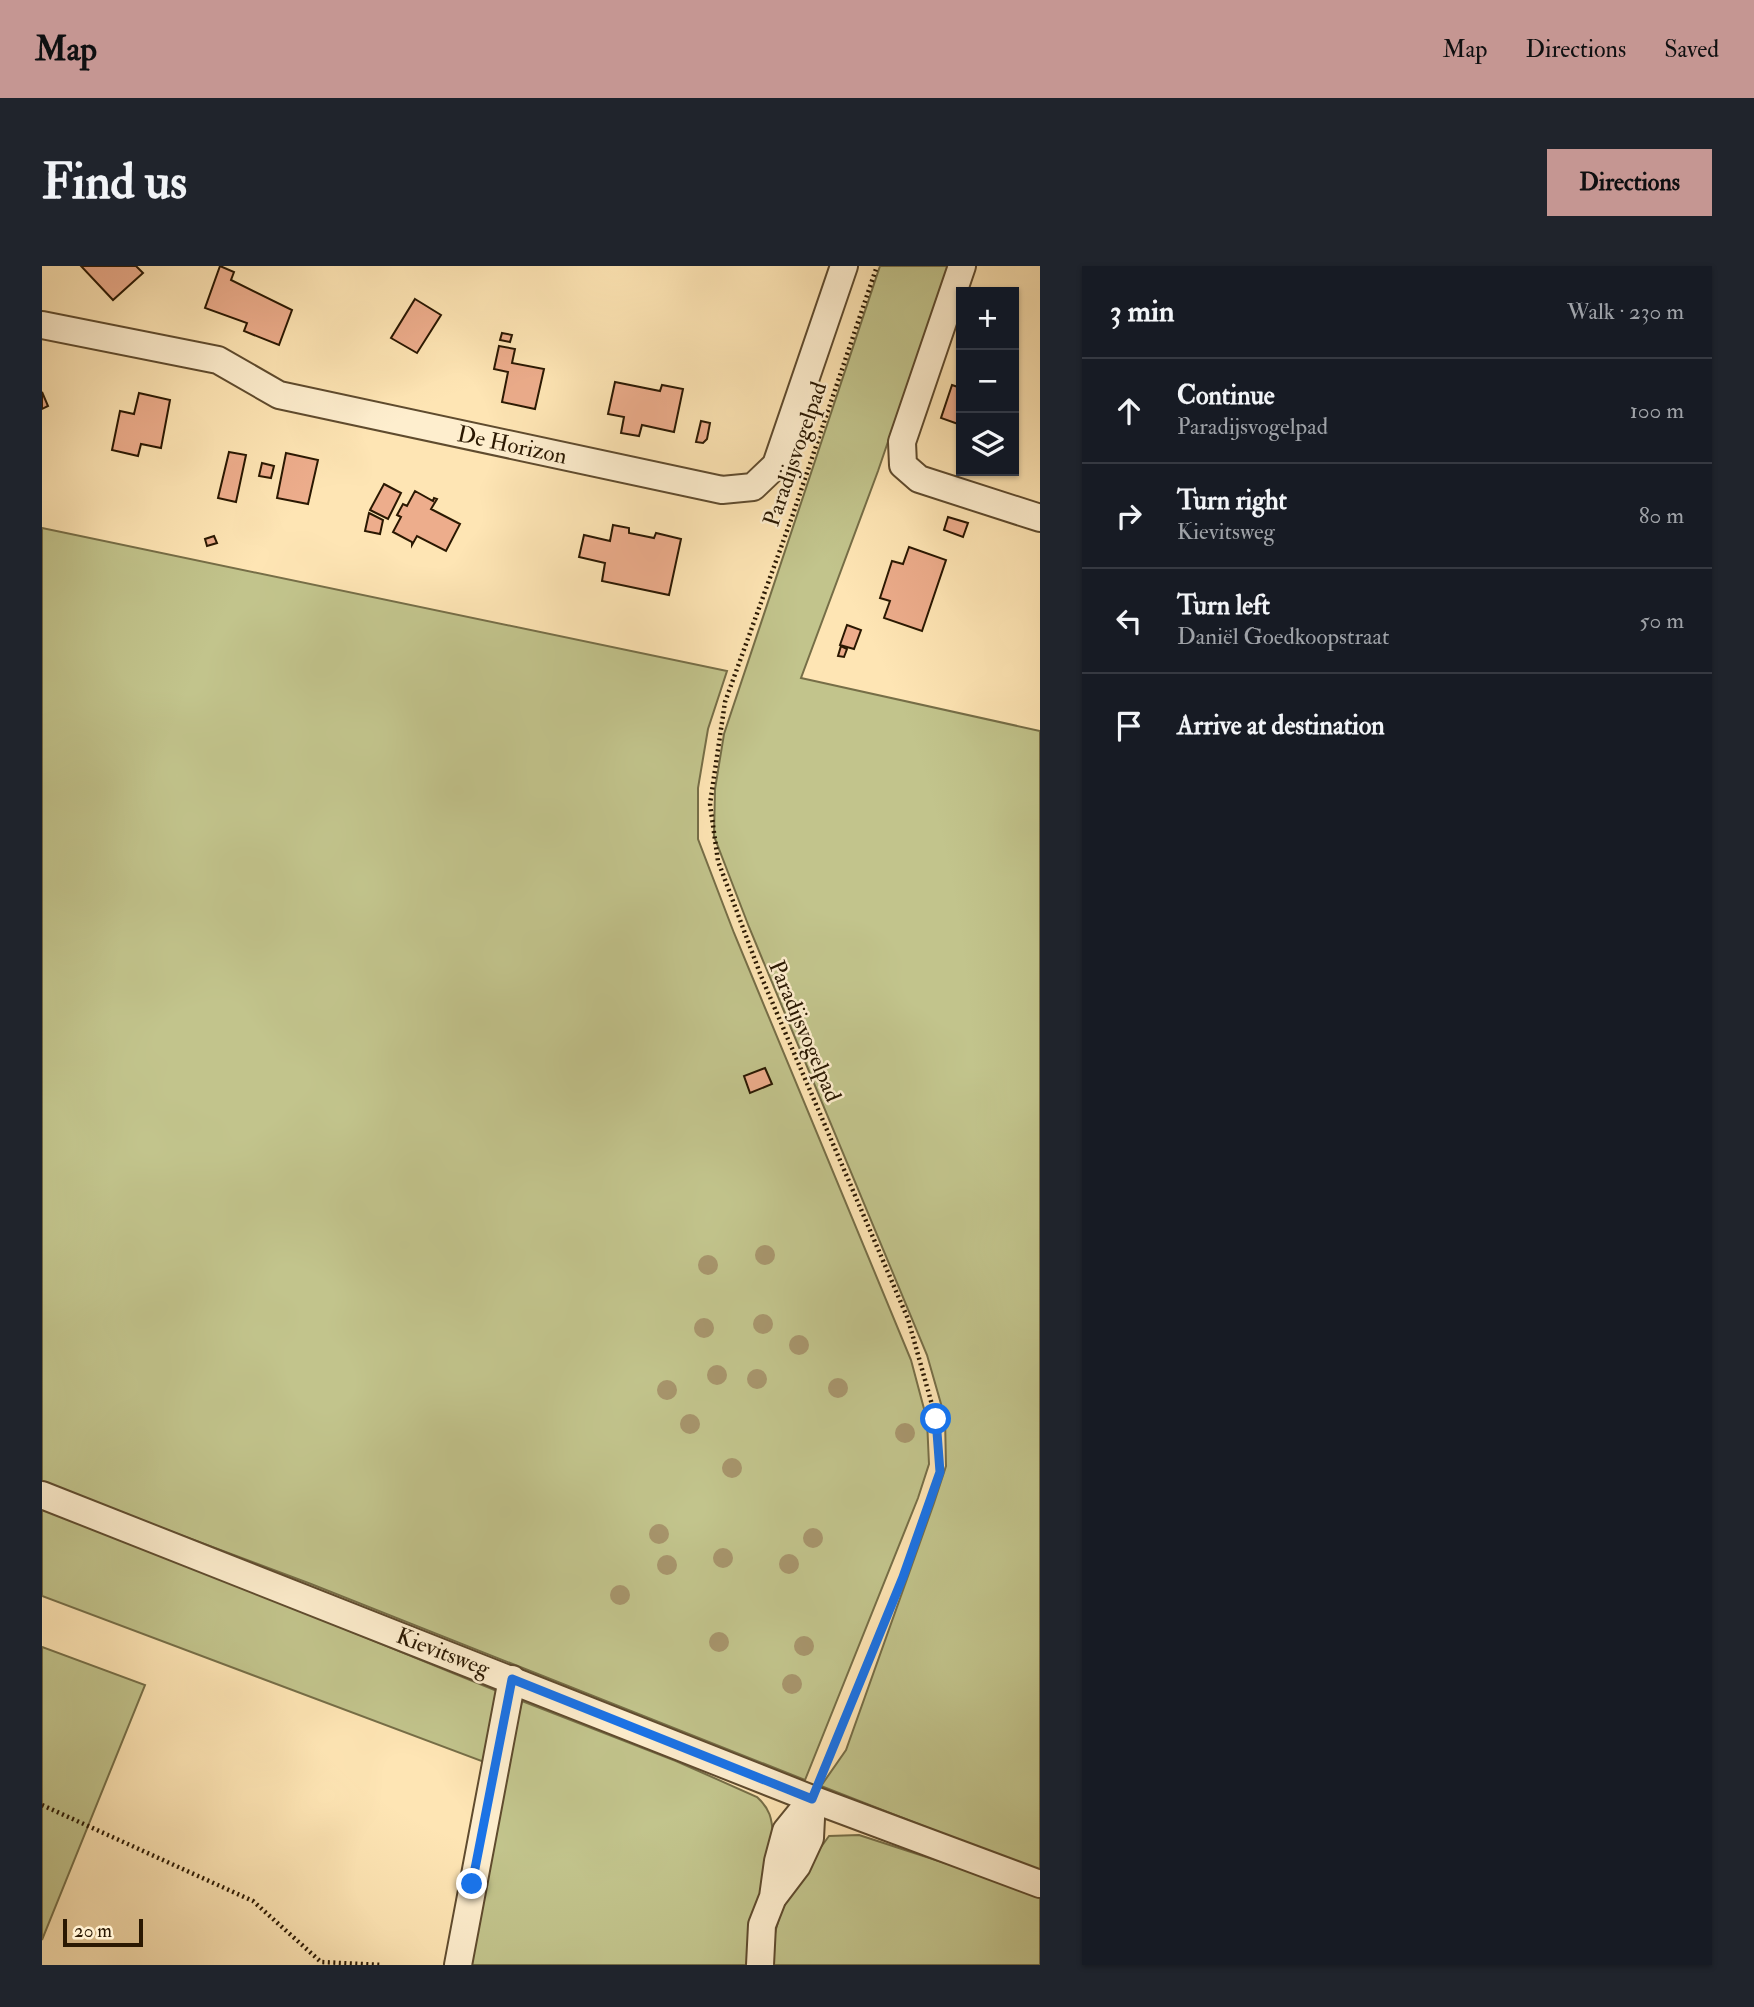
<!DOCTYPE html>
<html lang="en">
<head>
<meta charset="utf-8">
<style>
  :root { --surface:#171b24; --page:#20242c; --text:#f1f3f6; --muted:#9ea1a6; --line:#363941; --accent:#c59692 }
  body { margin:0; font-family:"IM FELL Double Pica",serif; background:var(--page); color:var(--text) }
  .controls { position:absolute; right:21px; top:21px; display:grid; overflow:hidden; border-radius:0px; box-shadow:0 2px 5px #0004 }
  .controls button { width:63px; height:63px; display:grid; place-items:center; padding:0; border:0; border-bottom:2px solid var(--line); background:var(--surface); color:var(--text); font:35px sans-serif }
  .scale { position:absolute; left:21px; bottom:18px; width:80px; box-sizing:border-box; padding-left:7px; border:4px solid #2a1802; border-top:0; font-size:19px; line-height:24px; white-space:nowrap; color:#2a1802; -webkit-text-stroke:5px #feeece; paint-order:stroke }
  .stop { position:absolute; width:21px; height:21px; margin:-16px; border:5px solid #1a73e8; border-radius:50%; background:#fff }
  .stop.end { background:#1a73e8; border-color:#fff; box-shadow:0 2px 7px #0008 }
  .list { margin:0; padding:0; list-style:none }
  h2 { display:flex; justify-content:space-between; align-items:center; height:91px; margin:0; padding:0 28px; font-size:30px }
  h2 small { font-size:23px; font-weight:400; color:var(--muted) }
  .list li { display:grid; grid-template-columns:46px 1fr auto; gap:21px; align-items:center; box-sizing:border-box; height:105px; padding:0 28px; border-top:2px solid var(--line) }
  .list b { display:block; font-size:26px; white-space:nowrap }
  .list p { margin:0; font-size:23px; white-space:nowrap; color:var(--muted) }
  .list em { font-size:23px; font-style:normal; color:var(--muted) }
  .icon { flex:none; width:38px; height:38px; fill:none; stroke:currentColor; stroke-width:2; stroke-linecap:round; stroke-linejoin:round }
  .map { position:relative; flex:none; width:998px; height:1699px; overflow:hidden; border-radius:0px }
  header { display:flex; align-items:center; gap:42px; box-sizing:border-box; height:98px; padding:0 35px; background:var(--accent); color:#111 }
  header strong { font-size:33px }
  nav { display:flex; gap:38px; margin-inline-start:auto; font-size:24px }
  .intro { display:flex; align-items:center; justify-content:space-between; box-sizing:border-box; height:168px; padding:0 42px }
  h1 { margin:0; font-size:49px }
  .button { padding:18px 32px; border-radius:0px; background:var(--accent); color:#111; font-size:24px; font-weight:700 }
  main { display:flex; gap:42px; padding:0 42px }
  aside { flex:1; background:var(--surface); border-radius:0px; box-shadow:0 2px 5px #0004 }
  .map>svg:first-child { display:block }
  .green { fill:#c2c48c; stroke:#766e47; stroke-width:2 }
  .building { fill:#edad8c; stroke:#2a1802; stroke-width:2 }
  .lines { fill:none; stroke-linecap:round; stroke-linejoin:round }
  .minor-casing { stroke:#5f4b2e; stroke-width:30 }
  .path { stroke:#2a1802; stroke-width:4.5; stroke-dasharray:2 3.5; stroke-linecap:butt }
  .minor { stroke:#feeece; stroke-width:26 }
  .tree { fill:#a7956c }
  .route { stroke:#1a73e8; stroke-width:9 }
  .labels { text-anchor:middle; dominant-baseline:central; stroke-width:5; stroke-linejoin:round; paint-order:stroke }
  .street-label { font-size:23px; fill:#2a1802; stroke:#feeece }
</style>
</head>
<body>
<header>
<strong>Map</strong>
<nav><a>Map</a><a>Directions</a><a>Saved</a></nav>
</header>
<div class="intro"><h1>Find us</h1><a class="button">Directions</a></div>
<main>
<div class="map">
<svg width="998" height="1699" viewBox="0 0 998 1699">
  <rect width="100%" height="100%" fill="#fee5b4"/>
  <filter id="stains"><feTurbulence type="fractalNoise" baseFrequency=".00286" numOctaves="4"/><feColorMatrix values="0 0 0 0 .2 0 0 0 0 .09 0 0 0 0 .02 0 0 0 .5 -.17"/></filter>
  <radialGradient id="worn" r=".72"><stop offset=".6" stop-color="#630" stop-opacity="0"/><stop offset="1" stop-color="#630" stop-opacity=".3"/></radialGradient>
  <g class="green">
    <polygon points="838,0 906,0 836,205 759,412 998,465 998,1608 976,1597 779,1520 804,1484 892,1237 904,1200 903,1152 885,1089 707,661 672,570 673,523 682,468"/>
    <polygon points="0,262 685,405 666,463 656,522 656,573 692,667 869,1094 885,1154 887,1198 876,1232 763,1514 269,1318 0,1217"/>
    <polygon points="0,1243 232,1334 455,1425 442,1496 0,1330"/>
    <polygon points="0,1381 103,1419 0,1674"/>
    <path d="M480,1435L634,1495L715,1531C728,1543 730,1552 731,1570L708,1699H428L463,1504Z"/>
    <path d="M817,1569L998,1628V1699H730C729,1644 756,1613 787,1570Z"/>
  </g>
  <g class="building">
    <polygon points="39,0 94,0 101,7 71,34"/>
    <polygon points="178,0 192,6 189,14 250,44 237,79 202,65 205,57 163,42"/>
    <polygon points="373,33 399,49 375,87 349,72"/>
    <polygon points="460,67 470,69 468,76 458,74"/>
    <polygon points="457,80 473,83 470,97 502,103 493,143 460,136 466,106 452,103"/>
    <polygon points="573,116 618,125 620,119 641,123 632,166 600,159 597,170 579,167 582,151 566,148"/>
    <polygon points="910,119 919,122 919,159 899,152"/>
    <polygon points="0,126 6,140 0,143"/>
    <polygon points="97,127 128,134 119,182 99,178 96,190 70,184 78,145 92,148"/>
    <polygon points="659,155 668,157 665,173 661,177 654,176"/>
    <polygon points="187,186 204,189 194,236 176,232"/>
    <polygon points="244,187 276,194 266,238 235,232"/>
    <polygon points="220,197 232,200 229,212 217,210"/>
    <polygon points="342,218 359,227 346,253 328,244"/>
    <polygon points="373,225 391,235 392,232 395,233 389,243 418,258 404,285 375,270 370,279 370,276 351,266 359,251 355,249 361,238 365,240"/>
    <polygon points="327,247 341,254 338,268 323,265"/>
    <polygon points="906,251 926,257 921,271 902,264"/>
    <polygon points="571,259 587,262 587,267 612,272 614,267 639,273 627,329 560,315 563,297 537,291 542,269 568,275"/>
    <polygon points="172,270 175,277 165,280 163,273"/>
    <polygon points="867,281 904,294 880,365 842,352 848,335 838,332 850,295 861,298"/>
    <polygon points="805,359 819,364 812,383 798,379"/>
    <polygon points="799,380 805,383 802,391 796,390"/>
    <polygon points="723,802 730,818 708,827 702,810"/>
  </g>
  <g class="lines">
    <defs>
      <g id="minor">
        <polyline points="920,0 860,176 861,199 877,213 998,252"/>
        <polyline points="0,59 176,94 237,129 680,224 711,221 734,199 802,0"/>
        <polyline points="0,1229 770,1533 998,1618"/>
        <polyline points="733,1629 755,1600 768,1572 770,1533"/>
        <polyline points="416,1699 470,1413"/>
        <polyline points="718,1699 720,1659 731,1631 736,1595 744,1565 770,1533"/>
      </g>
    </defs>
    <use href="#minor" class="minor-casing"/>
    <g class="path">
      <polyline points="780,1509 861,1311 898,1206 894,1153 866,1053 719,710 676,595 668,538 683,436 750,251 835,0"/>
      <polyline points="0,1539 211,1635 279,1696 340,1699"/>
    </g>
    <use href="#minor" class="minor"/>
  </g>
  <g class="tree">
    <circle cx="723" cy="989" r="10"/>
    <circle cx="666" cy="999" r="10"/>
    <circle cx="721" cy="1058" r="10"/>
    <circle cx="662" cy="1062" r="10"/>
    <circle cx="757" cy="1079" r="10"/>
    <circle cx="675" cy="1109" r="10"/>
    <circle cx="715" cy="1113" r="10"/>
    <circle cx="796" cy="1122" r="10"/>
    <circle cx="625" cy="1124" r="10"/>
    <circle cx="648" cy="1158" r="10"/>
    <circle cx="863" cy="1167" r="10"/>
    <circle cx="690" cy="1202" r="10"/>
    <circle cx="617" cy="1268" r="10"/>
    <circle cx="771" cy="1272" r="10"/>
    <circle cx="681" cy="1292" r="10"/>
    <circle cx="747" cy="1298" r="10"/>
    <circle cx="625" cy="1299" r="10"/>
    <circle cx="578" cy="1329" r="10"/>
    <circle cx="677" cy="1376" r="10"/>
    <circle cx="762" cy="1380" r="10"/>
    <circle cx="750" cy="1418" r="10"/>
  </g>
  <g class="lines">
    <polyline class="route" points="430,1618 470,1413 770,1533 861,1311 898,1206 894,1153"/>
  </g>
  <g class="labels">
    <g class="street-label">
      <text transform="translate(470 179) rotate(12)">De Horizon</text>
      <text transform="translate(753 188) rotate(-71)">Paradijsvogelpad</text>
      <text transform="translate(763 765) rotate(67)">Paradijsvogelpad</text>
      <text transform="translate(401 1386) rotate(21)">Kievitsweg</text>
    </g>
  </g>
  <rect width="100%" height="100%" filter="url(#stains)"/>
  <rect width="100%" height="100%" fill="url(#worn)"/>
</svg>
<div class="controls">
<button>+</button>
<button>−</button>
<button><svg class="icon" aria-label="layers" viewBox="0 0 24 24"><path d="M12 4l9 5-9 5-9-5zM3 14l9 5 9-5"/></svg></button>
</div>
<div class="scale">20 m</div>
<div class="stop" style="left:894px;top:1153px"></div>
<div class="stop end" style="left:430px;top:1618px"></div>
</div>
<aside>
<h2>3 min<small>Walk · 230 m</small></h2>
<ul class="list">
<li><svg class="icon" aria-label="ahead" viewBox="0 0 24 24"><path d="M12 20V5M6 11l6-6 6 6"/></svg><div><b>Continue</b><p>Paradijsvogelpad</p></div><em>100 m</em></li>
<li><svg class="icon" aria-label="right" viewBox="0 0 24 24"><path d="M7 20v-9h11M14 6l5 5-5 5"/></svg><div><b>Turn right</b><p>Kievitsweg</p></div><em>80 m</em></li>
<li><svg class="icon" aria-label="left" viewBox="0 0 24 24"><path d="M17 20v-9H6M10 6l-5 5 5 5"/></svg><div><b>Turn left</b><p>Daniël Goedkoopstraat</p></div><em>50 m</em></li>
<li><svg class="icon" aria-label="arrive" viewBox="0 0 24 24"><path d="M6 21V4h12l-3 4 3 4H6"/></svg><div><b>Arrive at destination</b></div></li>
</ul>
</aside>
</main>
</body>
</html>
